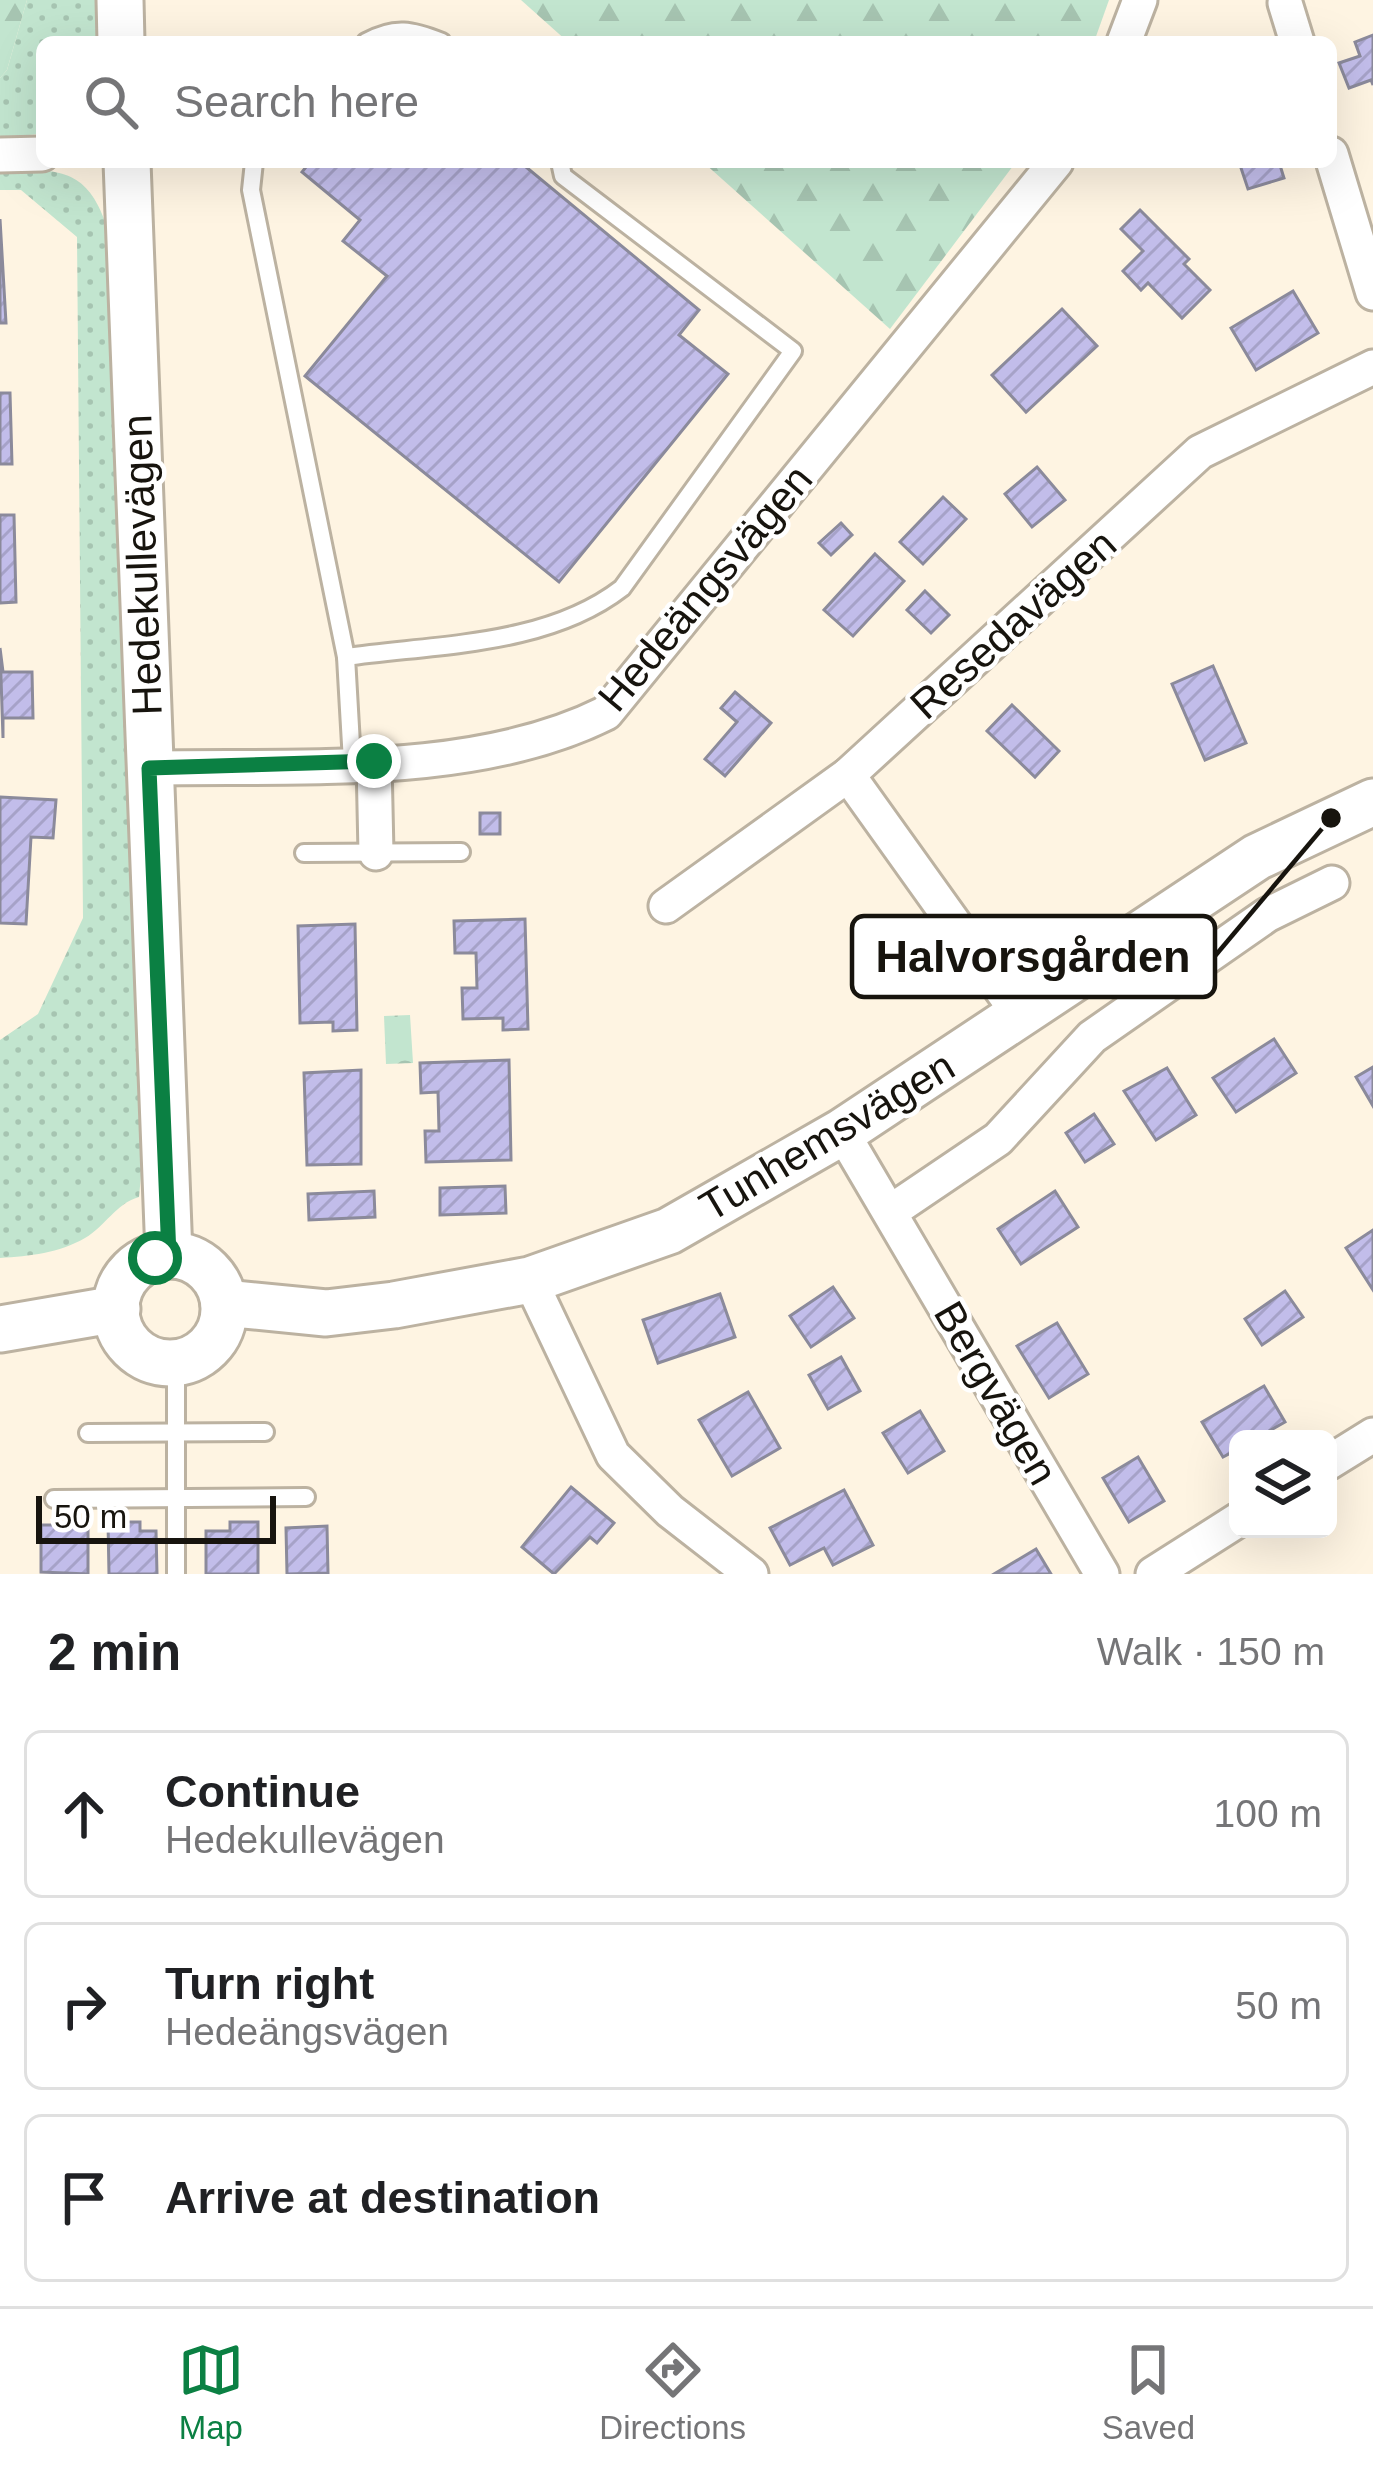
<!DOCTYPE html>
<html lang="en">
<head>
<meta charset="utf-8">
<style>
  :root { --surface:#fff; --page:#f6f6f6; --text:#202124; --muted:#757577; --line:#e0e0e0; --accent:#0b8043 }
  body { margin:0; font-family:Helvetica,sans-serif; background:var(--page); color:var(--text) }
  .controls { position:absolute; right:36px; bottom:36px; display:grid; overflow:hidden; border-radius:18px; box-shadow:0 12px 48px #0002 }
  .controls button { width:108px; height:108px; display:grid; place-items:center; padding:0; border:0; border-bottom:3px solid var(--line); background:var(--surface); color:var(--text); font:60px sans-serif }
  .scale { position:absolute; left:36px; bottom:30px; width:240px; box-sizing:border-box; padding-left:12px; border:6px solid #17140e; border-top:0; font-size:33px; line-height:42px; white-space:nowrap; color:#17140e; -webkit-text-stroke:9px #fff; paint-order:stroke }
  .stop { position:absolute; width:36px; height:36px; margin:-27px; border:9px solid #0b8043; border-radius:50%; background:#fff }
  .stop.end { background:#0b8043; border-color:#fff; box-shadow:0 3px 12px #0008 }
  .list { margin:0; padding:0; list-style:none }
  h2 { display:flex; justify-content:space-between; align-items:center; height:156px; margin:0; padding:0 48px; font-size:51px }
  h2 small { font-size:39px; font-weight:400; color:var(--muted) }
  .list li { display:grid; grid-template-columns:78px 1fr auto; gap:36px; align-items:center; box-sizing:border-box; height:168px; margin:0 24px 24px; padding:0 24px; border:3px solid var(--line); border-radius:18px }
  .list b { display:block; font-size:45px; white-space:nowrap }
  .list p { margin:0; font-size:39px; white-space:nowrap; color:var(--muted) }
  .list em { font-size:39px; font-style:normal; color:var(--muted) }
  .icon { flex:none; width:66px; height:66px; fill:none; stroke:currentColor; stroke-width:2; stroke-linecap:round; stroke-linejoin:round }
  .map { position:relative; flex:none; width:1373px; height:1574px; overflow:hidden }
  .search { position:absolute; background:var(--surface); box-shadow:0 12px 48px #0002; left:36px; right:36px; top:36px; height:132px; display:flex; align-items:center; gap:30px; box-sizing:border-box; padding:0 42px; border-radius:18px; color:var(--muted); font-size:45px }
  .sheet { height:732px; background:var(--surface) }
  nav { display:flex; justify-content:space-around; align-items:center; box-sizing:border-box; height:168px; border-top:3px solid var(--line); background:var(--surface); font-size:33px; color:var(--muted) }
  nav a { display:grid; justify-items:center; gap:6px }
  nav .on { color:var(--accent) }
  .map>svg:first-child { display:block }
  .grass { fill:url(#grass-dots) }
  .forest { fill:url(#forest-firs) }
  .park { fill:url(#park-crowns) }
  .building { fill:url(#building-hatch); stroke:#8b8a9b; stroke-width:3 }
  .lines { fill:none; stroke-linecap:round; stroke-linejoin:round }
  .lane-casing { stroke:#bcb2a1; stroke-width:22 }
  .street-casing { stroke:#bcb2a1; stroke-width:39 }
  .secondary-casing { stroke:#bcb2a1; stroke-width:51 }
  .lane { stroke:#fff; stroke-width:16 }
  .street { stroke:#fff; stroke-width:33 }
  .secondary { stroke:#fff; stroke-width:45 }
  .route { stroke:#0b8043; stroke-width:15 }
  .labels { text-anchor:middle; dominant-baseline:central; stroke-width:9; stroke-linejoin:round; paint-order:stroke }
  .street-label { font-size:42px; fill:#17140e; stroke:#fff }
  .leader { fill:none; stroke:#17140e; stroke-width:4.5 }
  .callout-dot { fill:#17140e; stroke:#fff; stroke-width:4.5 }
  .callout { fill:#fff; stroke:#17140e; stroke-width:4.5 }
  .callout-label { font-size:45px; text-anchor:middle; font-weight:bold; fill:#17140e }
</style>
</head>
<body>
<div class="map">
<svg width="1373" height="1574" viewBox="0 0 1373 1574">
  <defs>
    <pattern id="grass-dots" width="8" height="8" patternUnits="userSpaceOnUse" patternTransform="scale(3)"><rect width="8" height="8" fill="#c2e5cf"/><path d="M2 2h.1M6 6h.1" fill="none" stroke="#a6c4b1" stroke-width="1.8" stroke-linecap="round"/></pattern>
    <pattern id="forest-firs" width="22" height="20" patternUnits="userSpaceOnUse" patternTransform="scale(3)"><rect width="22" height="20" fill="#c2e5cf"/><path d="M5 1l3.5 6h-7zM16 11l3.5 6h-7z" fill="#a6c4b1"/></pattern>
    <pattern id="park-crowns" width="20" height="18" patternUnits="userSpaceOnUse" patternTransform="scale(3)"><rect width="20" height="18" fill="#c2e5cf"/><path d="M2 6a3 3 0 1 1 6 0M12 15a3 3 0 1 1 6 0" fill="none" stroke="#a6c4b1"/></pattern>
    <pattern id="building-hatch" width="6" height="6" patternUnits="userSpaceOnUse" patternTransform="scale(3)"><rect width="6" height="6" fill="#c2bdea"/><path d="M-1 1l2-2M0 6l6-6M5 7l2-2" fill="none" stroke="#a6a2c8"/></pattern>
  </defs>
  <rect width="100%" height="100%" fill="#fef4e2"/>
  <g class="grass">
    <polygon points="27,0 97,0 99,42 42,42 42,134 0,137 0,78 7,70"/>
    <path d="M0,170C62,169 89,168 109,233L146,1121L139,1197C115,1204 106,1226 85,1238C59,1253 30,1256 0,1258V1040L38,1014L83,918L77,237L21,190H0Z"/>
  </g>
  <g class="forest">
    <polygon points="0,0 27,0 7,70 0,78"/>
    <polygon points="521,0 1109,0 1094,42 568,42"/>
    <polygon points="703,162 1016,162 890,329"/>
  </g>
  <polygon class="park" points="410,1015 413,1063 386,1064 384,1016"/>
  <g class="building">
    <polygon points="1373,35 1373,85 1371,80 1349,88 1339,63 1360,56 1355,42"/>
    <polygon points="310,162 520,162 699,310 679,335 728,374 559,582 305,376 387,276 343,241 360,220 302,172"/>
    <polygon points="1239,162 1279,162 1284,178 1248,189"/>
    <polygon points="1140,210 1189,259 1184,264 1210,290 1182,318 1148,283 1141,290 1123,271 1143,251 1121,229"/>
    <polygon points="0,219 6,323 0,323"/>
    <polygon points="1293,291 1318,333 1256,370 1231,328"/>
    <polygon points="1062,309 1097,346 1026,412 992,375"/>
    <polygon points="0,393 10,393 12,464 0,464"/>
    <polygon points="1037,467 1065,500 1032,527 1005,494"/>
    <polygon points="943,497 966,519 923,564 900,542"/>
    <polygon points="0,515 14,515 16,602 0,603"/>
    <polygon points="841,523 852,535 831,555 819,543"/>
    <polygon points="875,554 904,581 853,636 824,610"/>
    <polygon points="925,591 949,615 931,633 907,610"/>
    <polygon points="0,648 3,672 32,672 33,718 3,718 3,738"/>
    <polygon points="1213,666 1246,743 1205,760 1172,684"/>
    <polygon points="735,692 771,723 725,776 705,759 737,722 721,708"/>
    <polygon points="1012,705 1059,751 1035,777 987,731"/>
    <polygon points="0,797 56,800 53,838 31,837 26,924 0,923"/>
    <rect x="480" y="813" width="20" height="21"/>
    <polygon points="525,919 528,1029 503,1030 503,1018 463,1019 462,988 477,988 476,953 455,953 454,921"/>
    <polygon points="355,924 357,1030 333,1031 333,1022 300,1023 298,926"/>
    <polygon points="1274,1039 1296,1073 1236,1112 1213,1078"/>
    <polygon points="509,1060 511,1160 426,1162 425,1131 439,1131 438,1092 421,1093 420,1063"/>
    <polygon points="1373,1067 1373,1106 1356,1077"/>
    <polygon points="1167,1068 1196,1115 1156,1140 1124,1091"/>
    <polygon points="361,1070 361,1164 307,1165 304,1073"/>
    <polygon points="1094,1114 1114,1144 1085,1162 1066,1133"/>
    <polygon points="505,1186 506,1213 440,1215 440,1188"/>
    <polygon points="374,1191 375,1217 309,1220 308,1194"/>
    <polygon points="1055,1191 1078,1227 1021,1264 998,1229"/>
    <polygon points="1373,1230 1373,1290 1346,1248"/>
    <polygon points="833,1287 854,1318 811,1347 790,1316"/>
    <polygon points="1285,1291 1303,1317 1262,1345 1245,1319"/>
    <polygon points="720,1294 735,1337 658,1363 643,1320"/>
    <polygon points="1057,1323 1088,1374 1049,1398 1017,1346"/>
    <polygon points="841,1357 860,1391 828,1409 809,1375"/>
    <polygon points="1264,1386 1285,1422 1255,1439 1238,1439 1238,1449 1223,1457 1202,1422"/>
    <polygon points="748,1392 780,1448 732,1476 699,1420"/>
    <polygon points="920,1411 944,1451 908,1473 883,1433"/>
    <polygon points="1138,1457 1164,1501 1129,1522 1103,1478"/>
    <polygon points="571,1487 614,1523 597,1543 590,1537 554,1574 522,1547"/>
    <polygon points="844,1490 873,1545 833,1565 824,1548 790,1565 770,1528"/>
    <polygon points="108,1522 140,1522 140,1531 156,1531 157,1574 109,1574"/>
    <polygon points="230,1522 258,1522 258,1574 206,1574 206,1531 230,1531"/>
    <polygon points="41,1525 88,1525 88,1574 41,1572"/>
    <polygon points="327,1526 328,1573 287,1574 286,1528"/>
    <polygon points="1036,1549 1051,1574 994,1574"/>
  </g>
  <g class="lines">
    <defs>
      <g id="lane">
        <path d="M366,42C395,26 412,30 442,42"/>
        <polyline points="254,162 251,190 346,657"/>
        <path d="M352,762L346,657C438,644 547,646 622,588L793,351L563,176L560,162"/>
        <polyline points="304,853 461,852"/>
        <polyline points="176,1363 176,1574"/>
        <polyline points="88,1433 265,1432"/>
        <polyline points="54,1499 306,1497"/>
      </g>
      <g id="street">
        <polyline points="1285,3 1297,42"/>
        <polyline points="1124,42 1140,0"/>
        <polyline points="1331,154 1373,293"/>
        <polyline points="0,155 42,154"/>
        <polyline points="374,761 376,853"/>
        <path d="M149,768C296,765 474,779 606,713L1056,162"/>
        <polyline points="848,775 1021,1017"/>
        <polyline points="666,906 848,775 1200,452 1373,367"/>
        <polyline points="842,1132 1102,1574"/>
        <polyline points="890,1212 998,1139 1092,1037 1267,915 1332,883"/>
        <polyline points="530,1280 613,1455 670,1511 751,1574"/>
        <polyline points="1328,1463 1373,1435"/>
        <polyline points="1153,1574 1238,1520"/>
      </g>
      <g id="secondary">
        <polyline points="120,0 121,42"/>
        <polyline points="127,162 169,1255"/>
        <circle cx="170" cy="1309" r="54"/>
        <polyline points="224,1303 326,1313 394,1305 530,1280 669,1231 842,1132 1257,857 1373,802"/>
        <polyline points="0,1329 117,1309"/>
      </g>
    </defs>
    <use href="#lane" class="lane-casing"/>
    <use href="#street" class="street-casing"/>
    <use href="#secondary" class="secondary-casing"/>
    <use href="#lane" class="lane"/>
    <use href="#street" class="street"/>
    <use href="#secondary" class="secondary"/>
  </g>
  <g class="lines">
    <polyline class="route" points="155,1258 169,1256 149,768 374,761"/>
  </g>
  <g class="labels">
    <g class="street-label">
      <text transform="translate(142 565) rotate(-92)">Hedekullevägen</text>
      <text transform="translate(705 588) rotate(-50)">Hedeängsvägen</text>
      <text transform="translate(1013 624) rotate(-42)">Resedavägen</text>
      <text transform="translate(827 1136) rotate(-31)">Tunhemsvägen</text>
      <text transform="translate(996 1393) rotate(60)">Bergvägen</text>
    </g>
  </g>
  <path class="leader" d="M1331 818L1215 956"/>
  <circle class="callout-dot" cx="1331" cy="818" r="12"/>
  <rect class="callout" x="852" y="916" width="363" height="81" rx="12"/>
  <g class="callout-label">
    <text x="1033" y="972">Halvorsgården</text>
  </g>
</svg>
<div class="controls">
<button><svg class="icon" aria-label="layers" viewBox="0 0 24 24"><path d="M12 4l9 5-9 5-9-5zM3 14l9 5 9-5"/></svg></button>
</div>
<div class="scale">50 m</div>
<div class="stop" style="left:155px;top:1258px"></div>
<div class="stop end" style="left:374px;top:761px"></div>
<div class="search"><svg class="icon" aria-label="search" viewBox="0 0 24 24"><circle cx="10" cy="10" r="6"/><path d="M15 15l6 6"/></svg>Search here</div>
</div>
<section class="sheet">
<h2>2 min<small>Walk · 150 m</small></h2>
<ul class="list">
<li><svg class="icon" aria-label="ahead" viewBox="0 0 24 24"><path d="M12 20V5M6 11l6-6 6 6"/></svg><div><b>Continue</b><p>Hedekullevägen</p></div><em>100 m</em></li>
<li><svg class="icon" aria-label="right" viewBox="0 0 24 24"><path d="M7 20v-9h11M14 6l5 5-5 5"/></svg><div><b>Turn right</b><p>Hedeängsvägen</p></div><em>50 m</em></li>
<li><svg class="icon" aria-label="arrive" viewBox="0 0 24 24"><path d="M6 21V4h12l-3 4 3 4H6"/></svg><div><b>Arrive at destination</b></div></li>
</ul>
</section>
<nav>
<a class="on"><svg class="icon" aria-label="map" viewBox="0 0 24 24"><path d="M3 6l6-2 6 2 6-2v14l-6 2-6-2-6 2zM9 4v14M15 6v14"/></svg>Map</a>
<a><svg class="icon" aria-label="directions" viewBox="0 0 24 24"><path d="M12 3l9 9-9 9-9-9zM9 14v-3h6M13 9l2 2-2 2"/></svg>Directions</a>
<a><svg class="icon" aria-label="saved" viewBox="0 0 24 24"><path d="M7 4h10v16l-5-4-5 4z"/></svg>Saved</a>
</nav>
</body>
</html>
